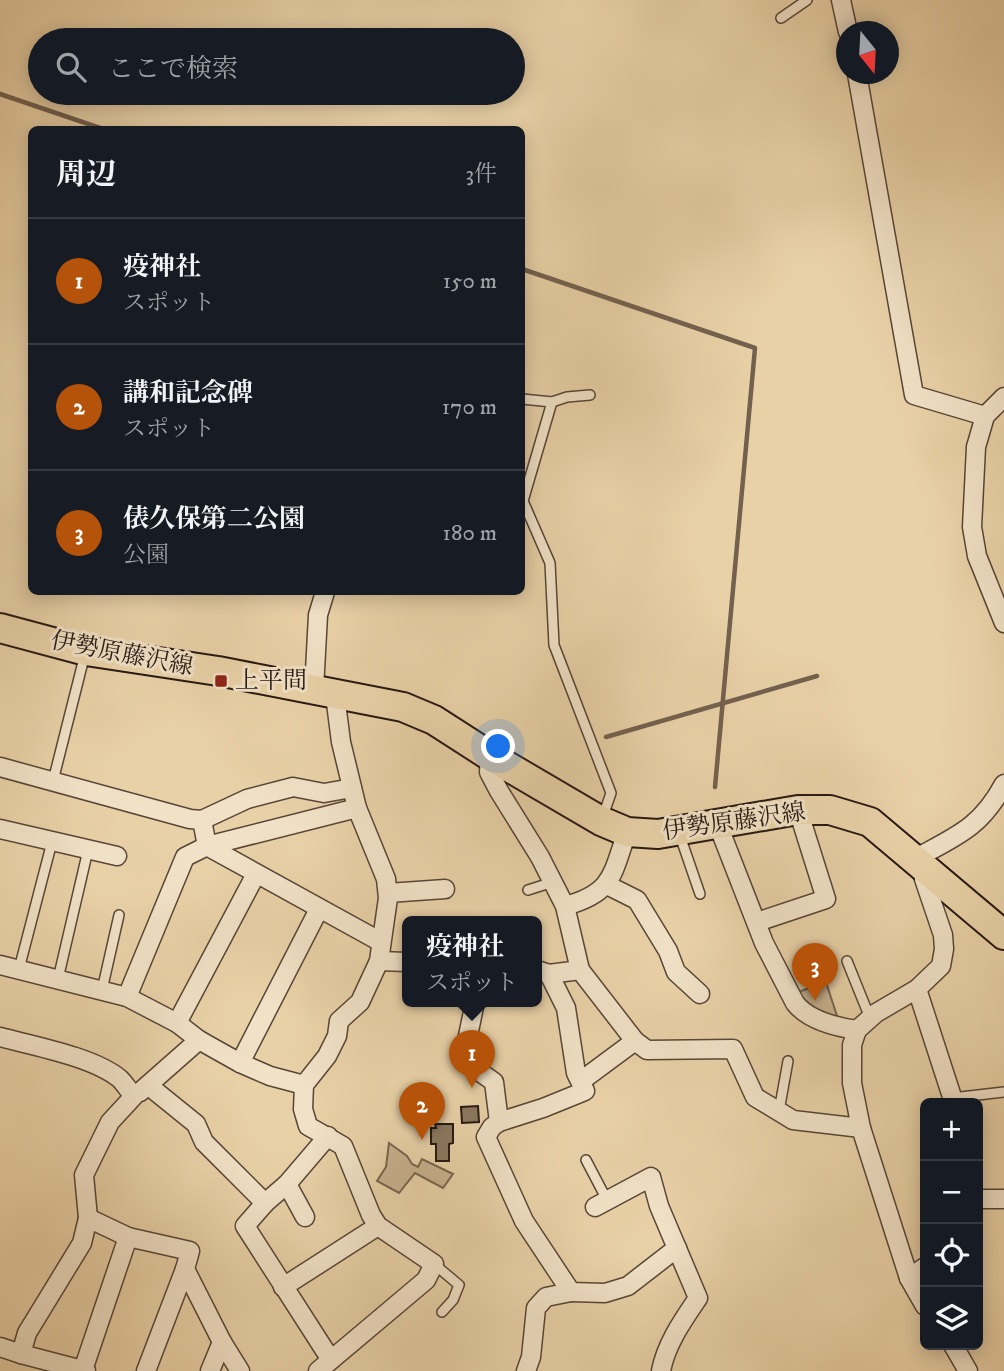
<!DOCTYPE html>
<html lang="ja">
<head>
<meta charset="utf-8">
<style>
  :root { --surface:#171b24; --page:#20242c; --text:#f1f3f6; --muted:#9ea1a6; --line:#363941; --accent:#b45309 }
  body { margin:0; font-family:"IM FELL DW Pica","Noto Serif JP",serif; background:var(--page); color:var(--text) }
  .controls { position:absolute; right:21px; bottom:21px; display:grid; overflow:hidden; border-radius:10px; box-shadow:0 4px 18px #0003 }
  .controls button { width:63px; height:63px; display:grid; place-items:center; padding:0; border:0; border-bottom:2px solid var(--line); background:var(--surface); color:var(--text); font:35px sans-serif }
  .compass { position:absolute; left:836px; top:21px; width:63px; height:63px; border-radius:50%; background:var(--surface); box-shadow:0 4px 18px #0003; rotate:162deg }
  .you { position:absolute; left:499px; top:747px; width:24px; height:24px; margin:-18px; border:5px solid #fff; border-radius:50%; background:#1a73e8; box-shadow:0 0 0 10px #1a73e833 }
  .badge { display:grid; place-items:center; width:46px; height:46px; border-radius:50%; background:var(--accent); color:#fff; font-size:23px; font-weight:700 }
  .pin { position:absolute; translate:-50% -58px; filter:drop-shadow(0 2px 4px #0008) }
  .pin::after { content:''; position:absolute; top:37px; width:24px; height:21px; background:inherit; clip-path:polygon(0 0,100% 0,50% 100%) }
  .popup { position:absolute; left:402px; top:916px; width:140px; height:91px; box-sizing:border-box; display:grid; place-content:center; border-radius:10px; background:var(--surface); filter:drop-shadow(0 2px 5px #0005); font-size:23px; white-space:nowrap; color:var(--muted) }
  .popup b { font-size:26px; color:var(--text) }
  .popup::after { content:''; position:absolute; left:50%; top:100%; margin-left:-14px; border:14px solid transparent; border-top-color:var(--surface) }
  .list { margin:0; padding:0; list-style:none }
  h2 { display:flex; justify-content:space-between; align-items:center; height:91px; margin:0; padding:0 28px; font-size:30px }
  h2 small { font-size:23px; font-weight:400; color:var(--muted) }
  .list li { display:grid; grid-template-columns:46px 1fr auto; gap:21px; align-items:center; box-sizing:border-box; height:126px; padding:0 28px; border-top:2px solid var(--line) }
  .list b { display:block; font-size:26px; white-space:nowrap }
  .list p { margin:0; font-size:23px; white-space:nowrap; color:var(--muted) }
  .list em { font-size:23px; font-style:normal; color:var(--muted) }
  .icon { flex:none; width:38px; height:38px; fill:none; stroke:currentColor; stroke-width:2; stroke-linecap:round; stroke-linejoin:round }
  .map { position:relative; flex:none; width:1004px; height:1371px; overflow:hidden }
  .search { position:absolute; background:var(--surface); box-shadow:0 4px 18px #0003; left:28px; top:28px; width:497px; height:77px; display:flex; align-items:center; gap:18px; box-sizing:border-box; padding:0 24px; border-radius:38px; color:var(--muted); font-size:26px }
  .panel { position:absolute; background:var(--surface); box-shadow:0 4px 18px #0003; left:28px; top:126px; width:497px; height:469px; border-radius:10px }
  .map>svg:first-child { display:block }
  .green { fill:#c8b28e; stroke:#776550; stroke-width:2 }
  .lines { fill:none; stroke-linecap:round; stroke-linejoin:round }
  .stream { stroke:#73614e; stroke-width:4.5 }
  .building { fill:#8b7860; stroke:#261813; stroke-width:2 }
  .lane-casing { stroke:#574638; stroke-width:12 }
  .street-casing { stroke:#574638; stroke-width:21 }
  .primary-casing { stroke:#261813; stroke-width:32 }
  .lane { stroke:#f1e1c6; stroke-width:9 }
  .street { stroke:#f1e1c6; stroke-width:18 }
  .primary { stroke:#e9d1a7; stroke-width:28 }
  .poi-dot { fill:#8f2418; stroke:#f1e1c6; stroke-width:2.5 }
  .labels { text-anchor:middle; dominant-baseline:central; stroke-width:6; stroke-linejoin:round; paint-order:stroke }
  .street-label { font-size:24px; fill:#261813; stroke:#f1e1c6 }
  .poi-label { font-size:24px; fill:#261813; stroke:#f1e1c6; text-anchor:start }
</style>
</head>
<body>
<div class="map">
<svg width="1004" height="1371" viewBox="0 0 1004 1371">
  <rect width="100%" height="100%" fill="#e9d1a7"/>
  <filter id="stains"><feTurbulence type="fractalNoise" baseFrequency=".00286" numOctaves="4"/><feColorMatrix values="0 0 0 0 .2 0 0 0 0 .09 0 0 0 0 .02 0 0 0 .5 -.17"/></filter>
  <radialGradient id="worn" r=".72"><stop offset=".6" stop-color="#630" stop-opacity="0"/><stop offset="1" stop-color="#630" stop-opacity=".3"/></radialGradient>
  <g class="green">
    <polygon points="826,982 838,1019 801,1009 795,993"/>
    <polygon points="389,1143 407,1156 412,1164 418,1167 422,1159 453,1174 443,1188 415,1173 399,1193 377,1181 386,1167"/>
  </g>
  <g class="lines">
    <g class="stream">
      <polyline points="0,94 106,130"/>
      <polyline points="522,269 755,348 715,787"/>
      <polyline points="606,737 817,676"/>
    </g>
  </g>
  <g class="building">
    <polygon points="478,1106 479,1122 462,1123 461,1107"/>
    <polygon points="435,1124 453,1124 453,1143 449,1144 449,1161 436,1161 436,1144 431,1144 431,1128 436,1128"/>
  </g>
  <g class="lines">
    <defs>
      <g id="lane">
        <polyline points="781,18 807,0"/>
        <polyline points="522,399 552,402 523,501 550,563 554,645 611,793 602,819"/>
        <polyline points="552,402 567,397 590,395"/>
        <polyline points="53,781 85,654"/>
        <polyline points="679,833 700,894"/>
        <polyline points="528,890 553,882"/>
        <polyline points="847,961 870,1018"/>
        <polyline points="19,969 52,842"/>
        <polyline points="58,979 88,850"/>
        <polyline points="102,990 119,915"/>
        <polyline points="952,1098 1004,1092"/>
        <polyline points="779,1111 788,1061"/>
        <polyline points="586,1160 607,1200"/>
        <polyline points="434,1264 459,1285 453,1300 442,1312"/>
      </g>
      <g id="street">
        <polyline points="841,0 848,32"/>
        <polyline points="857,74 914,395 985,416"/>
        <polyline points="1004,397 985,416 976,447 972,527 977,556 1004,623"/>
        <polyline points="314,689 318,615 325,592"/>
        <polyline points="490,756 489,772 499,791 540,857 565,906 580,970"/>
        <polyline points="0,767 190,819 202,820 207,846 381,942"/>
        <polyline points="202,820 247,799 293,787 324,793 352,788"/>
        <path d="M718,825L764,943L795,1003C808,1020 836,1027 857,1030L852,1045V1083L861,1128L909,1278L925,1306"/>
        <polyline points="0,829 117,856"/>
        <path d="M916,858C957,836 981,827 1004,784"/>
        <polyline points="607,885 637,900 668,951 676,972 700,994"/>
        <polyline points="388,893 445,889"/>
        <path d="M565,906C613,893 612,875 627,832"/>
        <polyline points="757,922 826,899 798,810"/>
        <polyline points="379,961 407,962"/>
        <polyline points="0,965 127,997 177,1023 199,1040 240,1063 270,1076 304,1085"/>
        <polyline points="537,970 549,974 580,970 635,1041 647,1050 733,1049 755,1097 793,1120 861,1128"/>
        <polyline points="917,989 954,1103"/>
        <polyline points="127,997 185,857 207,846 357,808"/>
        <polyline points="475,1002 463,1060 494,1082 499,1122 543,1108 585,1091 576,1073 566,1008 549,974"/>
        <polyline points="177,1023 256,874"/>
        <polyline points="857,1030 876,1013 917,989 941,966 944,949 943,935 924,879 928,871"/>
        <path d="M0,1037C34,1046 94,1057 120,1079C125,1084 129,1091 134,1096L110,1122L84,1175L88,1218L82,1243L27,1333L21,1354L86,1371"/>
        <polyline points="240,1063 319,909"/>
        <polyline points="581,1081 635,1041"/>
        <polyline points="149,1086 196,1124 204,1142 265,1203"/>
        <polyline points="140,1092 199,1040"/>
        <polyline points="499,1122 492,1127 486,1137 524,1221 571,1292 605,1293 628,1286 677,1248"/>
        <polyline points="328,1136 287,1184 265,1203 245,1226 331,1360"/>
        <polyline points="287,1184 305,1217"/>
        <polyline points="978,1199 1004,1199"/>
        <path d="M595,1207L651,1177L659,1206L698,1298C683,1320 666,1344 661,1371"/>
        <polyline points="88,1218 128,1237 190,1251 185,1269 222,1342 240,1371"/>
        <polyline points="909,1278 925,1267"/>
        <polyline points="283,1287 378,1226"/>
        <polyline points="953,1345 968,1371"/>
        <polyline points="0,1347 21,1354"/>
        <polyline points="83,1370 128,1237"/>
        <polyline points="146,1371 185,1269"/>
        <polyline points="210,1371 222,1342"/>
        <polyline points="318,1371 426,1280 434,1264 378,1226 371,1215 343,1146 308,1126 303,1109 304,1085 327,1056 337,1036 339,1021 360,1002 379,961 388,898 386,879 357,808 341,742 336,703 338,694"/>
        <polyline points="526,1371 531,1357 536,1308 546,1297 571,1292"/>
      </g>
      <polyline id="primary" points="0,628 86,651 218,671 403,707 434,720 490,756 601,821 627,832 658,834 798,810 830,810 870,822 1004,935"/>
    </defs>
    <use href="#lane" class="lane-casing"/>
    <use href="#street" class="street-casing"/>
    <use href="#primary" class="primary-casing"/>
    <use href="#lane" class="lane"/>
    <use href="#street" class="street"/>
    <use href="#primary" class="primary"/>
  </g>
  <rect class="poi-dot" x="214" y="674" width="14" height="14" rx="3.5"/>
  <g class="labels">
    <g class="street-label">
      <text transform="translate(122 654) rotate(11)">伊勢原藤沢線</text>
      <text transform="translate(734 822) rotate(-8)">伊勢原藤沢線</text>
    </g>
    <g class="poi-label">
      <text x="235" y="681">上平間</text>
    </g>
  </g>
  <rect width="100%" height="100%" filter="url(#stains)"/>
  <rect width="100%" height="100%" fill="url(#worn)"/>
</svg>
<div class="controls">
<button>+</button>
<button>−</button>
<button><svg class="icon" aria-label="locate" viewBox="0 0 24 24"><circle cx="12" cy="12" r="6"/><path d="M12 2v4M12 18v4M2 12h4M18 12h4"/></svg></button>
<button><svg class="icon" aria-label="layers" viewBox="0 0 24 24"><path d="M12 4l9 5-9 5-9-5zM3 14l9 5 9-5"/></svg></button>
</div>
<svg class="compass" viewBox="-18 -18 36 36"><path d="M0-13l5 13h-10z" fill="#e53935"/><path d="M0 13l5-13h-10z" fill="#9ea1a6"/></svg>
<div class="you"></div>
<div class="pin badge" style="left:472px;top:1088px">1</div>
<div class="popup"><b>疫神社</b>スポット</div>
<div class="pin badge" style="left:422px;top:1140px">2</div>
<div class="pin badge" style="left:815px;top:1001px">3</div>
<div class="search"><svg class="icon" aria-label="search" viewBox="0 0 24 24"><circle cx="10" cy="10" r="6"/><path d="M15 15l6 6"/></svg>ここで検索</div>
<section class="panel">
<h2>周辺<small>3件</small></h2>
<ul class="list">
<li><span class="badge">1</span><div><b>疫神社</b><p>スポット</p></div><em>150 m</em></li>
<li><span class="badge">2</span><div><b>講和記念碑</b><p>スポット</p></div><em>170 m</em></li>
<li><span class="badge">3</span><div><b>俵久保第二公園</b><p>公園</p></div><em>180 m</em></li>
</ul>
</section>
</div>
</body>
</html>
